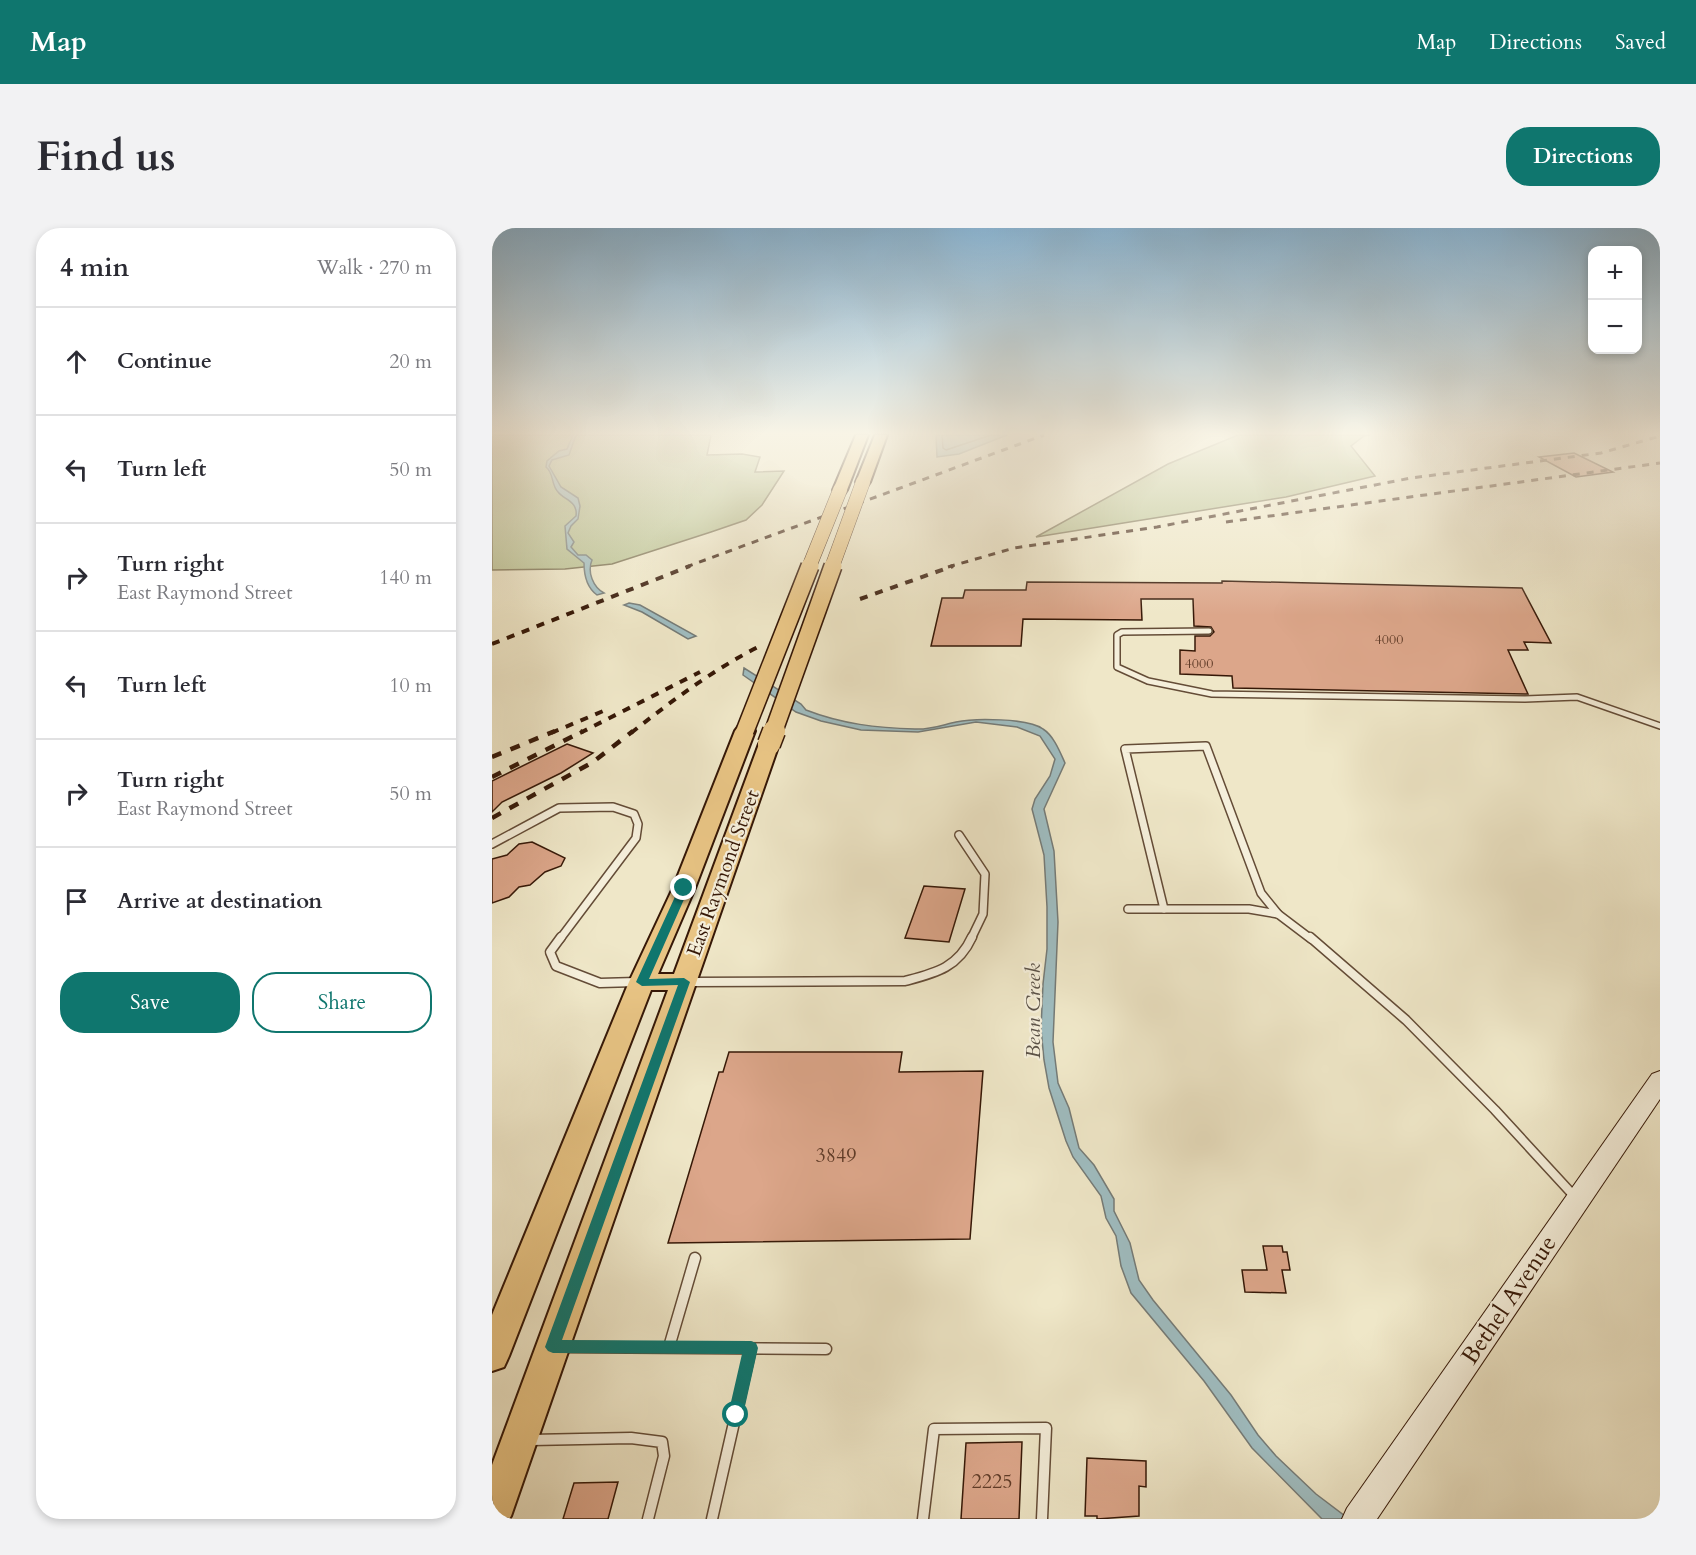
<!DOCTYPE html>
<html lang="en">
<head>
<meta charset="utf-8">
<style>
  :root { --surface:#fff; --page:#f2f2f3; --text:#2b2b33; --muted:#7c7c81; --line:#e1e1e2; --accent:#0f766e }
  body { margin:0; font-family:Cardo,serif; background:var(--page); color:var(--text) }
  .controls { position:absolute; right:18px; top:18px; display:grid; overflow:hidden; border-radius:12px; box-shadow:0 3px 9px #0003 }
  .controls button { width:54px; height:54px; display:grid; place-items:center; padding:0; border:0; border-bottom:2px solid var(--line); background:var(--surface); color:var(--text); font:30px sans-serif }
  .stop { position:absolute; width:18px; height:18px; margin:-14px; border:4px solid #0f766e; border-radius:50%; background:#fff }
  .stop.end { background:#0f766e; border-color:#fff; box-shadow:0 2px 6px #0008 }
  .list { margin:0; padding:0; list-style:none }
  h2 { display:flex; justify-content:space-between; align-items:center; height:78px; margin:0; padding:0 24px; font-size:26px }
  h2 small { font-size:20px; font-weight:400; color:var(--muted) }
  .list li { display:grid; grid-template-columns:39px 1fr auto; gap:18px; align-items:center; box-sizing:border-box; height:108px; padding:0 24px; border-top:2px solid var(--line) }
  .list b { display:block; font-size:22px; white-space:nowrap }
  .list p { margin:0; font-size:20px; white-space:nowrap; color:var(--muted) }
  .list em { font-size:20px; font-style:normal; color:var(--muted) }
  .actions { display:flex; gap:12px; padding:18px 24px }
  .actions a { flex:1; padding:14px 0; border:2px solid var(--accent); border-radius:24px; text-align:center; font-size:21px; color:var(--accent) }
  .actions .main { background:var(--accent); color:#fff }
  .icon { flex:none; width:33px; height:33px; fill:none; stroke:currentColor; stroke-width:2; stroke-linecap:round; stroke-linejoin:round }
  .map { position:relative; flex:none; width:1168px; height:1291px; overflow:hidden; border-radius:24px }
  header { display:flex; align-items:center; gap:36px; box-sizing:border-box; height:84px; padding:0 30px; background:var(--accent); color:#fff }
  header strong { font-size:28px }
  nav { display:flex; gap:33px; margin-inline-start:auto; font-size:21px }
  .intro { display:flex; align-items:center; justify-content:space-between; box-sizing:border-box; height:144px; padding:0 36px }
  h1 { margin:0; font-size:42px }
  .button { padding:15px 27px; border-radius:24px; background:var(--accent); color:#fff; font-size:21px; font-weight:700 }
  main { display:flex; gap:36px; padding:0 36px }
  aside { flex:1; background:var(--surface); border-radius:24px; box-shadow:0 3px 9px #0003 }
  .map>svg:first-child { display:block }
  .green { fill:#bcc494; stroke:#796e4e; stroke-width:1.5 }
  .water { fill:#9fbdc1; stroke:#757b77; stroke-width:1.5 }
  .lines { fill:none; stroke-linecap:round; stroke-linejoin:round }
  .shore { stroke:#6a6a64; stroke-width:1.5 }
  .building { fill:#dca68a; stroke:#361807; stroke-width:1.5 }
  .lane-far3-casing { stroke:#644c37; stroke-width:8 }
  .lane-far2-casing { stroke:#644c37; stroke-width:10 }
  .lane-far1-casing { stroke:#644c37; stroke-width:11 }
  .lane-casing { stroke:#644c37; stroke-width:13 }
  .secondary-casing { stroke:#361807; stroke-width:2 }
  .primary-casing { stroke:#361807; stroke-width:4 }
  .lane-far3 { stroke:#f5efdb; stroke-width:5 }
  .lane-far2 { stroke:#f5efdb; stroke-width:7 }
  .lane-far1 { stroke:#f5efdb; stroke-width:8 }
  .lane { stroke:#f5efdb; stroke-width:10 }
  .secondary { fill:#f5efdb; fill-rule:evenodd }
  .primary { fill:#e8c484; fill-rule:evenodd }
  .rail-far2 { stroke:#361807; stroke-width:3; stroke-dasharray:7 7; stroke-linecap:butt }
  .rail-far1 { stroke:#361807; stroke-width:4; stroke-dasharray:8 8; stroke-linecap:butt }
  .rail { stroke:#361807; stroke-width:4.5; stroke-dasharray:10 10; stroke-linecap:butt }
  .primary-bridge-far2-casing { stroke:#361807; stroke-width:15; stroke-linecap:butt }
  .primary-bridge-far1-casing { stroke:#361807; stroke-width:20; stroke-linecap:butt }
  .primary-bridge-casing { stroke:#361807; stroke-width:25; stroke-linecap:butt }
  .primary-bridge-far2 { stroke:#e8c484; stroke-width:14 }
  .primary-bridge-far1 { stroke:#e8c484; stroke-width:17 }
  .primary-bridge { stroke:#e8c484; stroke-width:22 }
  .route { fill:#0f766e }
  .labels { text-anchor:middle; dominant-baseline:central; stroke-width:4.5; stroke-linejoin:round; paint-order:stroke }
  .far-number-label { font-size:14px; fill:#603c28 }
  .street-label { font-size:20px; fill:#361807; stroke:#f5efdb }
  .near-number-label { font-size:20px; fill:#603c28 }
  .water-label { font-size:21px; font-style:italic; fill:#5b5248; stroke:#f5efdb }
  .near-street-label { font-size:24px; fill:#361807; stroke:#f5efdb }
</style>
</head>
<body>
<header>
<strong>Map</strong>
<nav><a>Map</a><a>Directions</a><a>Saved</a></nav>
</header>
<div class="intro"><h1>Find us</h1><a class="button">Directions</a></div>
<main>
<aside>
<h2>4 min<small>Walk · 270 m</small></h2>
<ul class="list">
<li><svg class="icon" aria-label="ahead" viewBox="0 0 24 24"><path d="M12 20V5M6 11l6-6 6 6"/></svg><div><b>Continue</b></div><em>20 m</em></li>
<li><svg class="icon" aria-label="left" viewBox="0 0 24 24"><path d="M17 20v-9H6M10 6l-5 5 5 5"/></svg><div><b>Turn left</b></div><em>50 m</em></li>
<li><svg class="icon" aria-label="right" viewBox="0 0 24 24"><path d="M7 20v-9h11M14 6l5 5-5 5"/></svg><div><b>Turn right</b><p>East Raymond Street</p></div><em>140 m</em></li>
<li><svg class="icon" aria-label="left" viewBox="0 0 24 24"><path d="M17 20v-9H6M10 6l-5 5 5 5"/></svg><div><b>Turn left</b></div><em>10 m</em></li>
<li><svg class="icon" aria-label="right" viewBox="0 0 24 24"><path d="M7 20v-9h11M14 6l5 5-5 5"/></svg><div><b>Turn right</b><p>East Raymond Street</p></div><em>50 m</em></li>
<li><svg class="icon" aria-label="arrive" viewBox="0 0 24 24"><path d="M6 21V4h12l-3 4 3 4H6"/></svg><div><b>Arrive at destination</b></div></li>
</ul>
<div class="actions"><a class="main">Save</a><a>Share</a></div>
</aside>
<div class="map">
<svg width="1168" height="1291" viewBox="0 0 1168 1291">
  <rect width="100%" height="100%" fill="#efe7c8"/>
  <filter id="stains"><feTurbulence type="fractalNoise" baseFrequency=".00333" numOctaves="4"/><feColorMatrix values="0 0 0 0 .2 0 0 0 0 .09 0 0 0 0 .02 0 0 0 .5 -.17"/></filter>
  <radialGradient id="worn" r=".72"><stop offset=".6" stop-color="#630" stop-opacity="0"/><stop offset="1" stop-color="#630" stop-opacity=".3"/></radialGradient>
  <g class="green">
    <polygon points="0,207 219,207 215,227 250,226 268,229 263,244 292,243 270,277 254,292 219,304 120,336 73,341 0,342"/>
    <polygon points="746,207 878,207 872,208 859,218 883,248 794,269 544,309 676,236"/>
  </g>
  <g class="water">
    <path d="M81,207H84L77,227L60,232L57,238L69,259L86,270L88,278L86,291L79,298L76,305L82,314L79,319L86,327H94L100,332C95,344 101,359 112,365L105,367C94,359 92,347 92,335L75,321L73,298L84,288C86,273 72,272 66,264C59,257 62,245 54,239L55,233L67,223L75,221Z"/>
    <polygon points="444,207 515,207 467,226 445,229"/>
    <polygon points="137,375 148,377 204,408 196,411 150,384 132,377"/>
    <path d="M252,440L309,476L314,482C350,496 385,500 423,501C437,502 450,497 464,494C482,490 536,490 551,501C562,508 568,524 573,535L552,581L562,623L566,694L561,814L566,855L577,880L587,920L602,937L622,971V983L638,1015L647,1052L661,1072L739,1167L766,1207L784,1228L824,1266L857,1291H830L760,1220L712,1153L639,1065L629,1038L624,1008L614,990L609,968L581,929L574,913L557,860L552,832L549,801L551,756L555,721V679L552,627L540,581L543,571L558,548L563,531L548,508L525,499L484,494L426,504L369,502L329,493L304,484L251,447Z"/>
  </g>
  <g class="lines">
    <polyline class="shore" points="450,207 451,220 454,222 499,207"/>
  </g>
  <g class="building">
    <polygon points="1082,225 1121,244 1084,249 1047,229"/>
    <polygon points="730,353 1030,360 1059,415 1032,414 1036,422 1016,422 1036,466 1033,466 741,460 740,448 688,446 688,422 703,423 703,408 718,408 722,404 719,399 702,398 701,371 649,371 650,392 531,391 529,418 439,418 450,370 471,370 473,362 534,362 535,354 730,355"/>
    <polygon points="75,516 101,525 69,545 10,574 0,584 0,553"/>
    <polygon points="40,614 73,630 69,638 53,644 38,657 27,659 17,669 0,675 0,631 15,627 27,616"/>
    <polygon points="432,658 473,661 457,714 413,710"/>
    <polygon points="237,824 410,824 407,844 491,843 478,1011 176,1015 227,844 231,844"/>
    <polygon points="771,1018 790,1018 791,1024 795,1024 798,1042 790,1042 794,1065 753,1064 750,1042 775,1042"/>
    <polygon points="530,1214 527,1291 469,1291 474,1215"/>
    <polygon points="595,1230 654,1233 654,1259 647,1258 647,1288 605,1291 605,1288 593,1288"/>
    <polygon points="126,1254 116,1291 71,1291 82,1255"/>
  </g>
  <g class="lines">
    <defs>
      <polyline id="lane-far3" points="717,403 630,404 625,407 625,439 656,453 720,466 1033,471 1085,469 1168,498"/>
      <g id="lane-far2">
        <polyline points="467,607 493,646 491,686 479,711"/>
        <polyline points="0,616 67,580 121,579 142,586 146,596 144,610 68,711"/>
        <polyline points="636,681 757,681 786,686 819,711"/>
        <polyline points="672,681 633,521 714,518 769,665 786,686"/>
      </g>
      <g id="lane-far1">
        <polyline points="69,709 58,724 64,738 108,755 144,754"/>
        <polyline points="818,709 914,792 1003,882 1083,969"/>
        <path d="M198,754L413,753C443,745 466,740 480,709"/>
      </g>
      <g id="lane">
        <polyline points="1082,968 1084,970"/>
        <polyline points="69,1119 334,1121"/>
        <polyline points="177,1119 203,1030"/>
        <polyline points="39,1212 139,1210 170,1214 172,1228 156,1291"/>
        <polyline points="220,1291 259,1120"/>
        <polyline points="431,1291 442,1201 554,1200 550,1291"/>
      </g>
      <polygon id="secondary" points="1168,843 1168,871 885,1291 850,1291 855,1280 1160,846"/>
      <g id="primary">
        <polygon points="364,207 376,207 355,262 353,265 343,265 341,262"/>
        <polygon points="383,207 395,207 378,254 376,257 366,257 364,254"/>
        <polygon points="253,497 260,499 263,503 203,660 166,746 182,746 267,516 270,512 284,512 287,516 19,1288 17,1291 0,1291 0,1237 176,762 159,762 17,1128 12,1139 0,1143 0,1087 137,754 181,660 243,503 246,499"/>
      </g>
    </defs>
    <use href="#lane-far3" class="lane-far3-casing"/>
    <use href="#lane-far2" class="lane-far2-casing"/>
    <use href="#lane-far1" class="lane-far1-casing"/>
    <use href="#lane" class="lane-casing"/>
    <use href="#secondary" class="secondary-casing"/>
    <use href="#primary" class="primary-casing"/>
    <use href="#lane-far3" class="lane-far3"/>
    <use href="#lane-far2" class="lane-far2"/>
    <use href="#lane-far1" class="lane-far1"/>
    <use href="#lane" class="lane"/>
    <use href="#secondary" class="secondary"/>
    <use href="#primary" class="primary"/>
    <g class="rail-far2">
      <polyline points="734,294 1168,235"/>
      <polyline points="194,339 552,207"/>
      <polyline points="456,339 522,320 665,299 919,250 1109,225 1168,208"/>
    </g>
    <g class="rail-far1">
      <polyline points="368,371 461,338"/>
      <polyline points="0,416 198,338"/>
      <polyline points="59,505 116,481"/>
      <polyline points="88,505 208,444"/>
      <path d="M139,505C181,472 222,441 270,417"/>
    </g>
    <g class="rail">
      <polyline points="0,529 63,503"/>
      <polyline points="0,549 91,503"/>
      <polyline points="0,590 101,534 141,503"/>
    </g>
    <defs>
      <g id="primary-bridge-far2">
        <polyline points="317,339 348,262"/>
        <polyline points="340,339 371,254"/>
      </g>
      <g id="primary-bridge-far1">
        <polyline points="253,503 318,338"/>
        <polyline points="281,505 341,338"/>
      </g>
      <polyline id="primary-bridge" points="277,516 282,503"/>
    </defs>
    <use href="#primary-bridge-far2" class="primary-bridge-far2-casing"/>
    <use href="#primary-bridge-far1" class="primary-bridge-far1-casing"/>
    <use href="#primary-bridge" class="primary-bridge-casing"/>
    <use href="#primary-bridge-far2" class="primary-bridge-far2"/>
    <use href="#primary-bridge-far1" class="primary-bridge-far1"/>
    <use href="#primary-bridge" class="primary-bridge"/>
  </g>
  <linearGradient id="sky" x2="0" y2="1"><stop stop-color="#8bb8d8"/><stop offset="0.53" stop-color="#f8f4e6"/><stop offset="1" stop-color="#f8f4e6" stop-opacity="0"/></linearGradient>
  <rect width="1168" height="387" fill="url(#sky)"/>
  <polygon class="route" points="192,657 197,660 157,751 192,750 198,754 70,1112 259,1113 264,1115 266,1120 251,1187 249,1192 244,1194 238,1192 236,1187 250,1126 61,1125 56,1123 53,1119 186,757 150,758 144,754 187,660"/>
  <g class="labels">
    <g class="far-number-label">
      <text x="897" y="411">4000</text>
      <text x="707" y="435">4000</text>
    </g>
    <g class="street-label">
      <text transform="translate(231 645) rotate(-70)">East Raymond Street</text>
    </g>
    <g class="near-number-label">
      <text x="344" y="927">3849</text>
      <text x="500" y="1253">2225</text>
    </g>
    <g class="water-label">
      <text transform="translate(541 783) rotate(-90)">Bean Creek</text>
    </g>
    <g class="near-street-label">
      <text transform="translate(1017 1072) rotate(-56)">Bethel Avenue</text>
    </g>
  </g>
  <rect width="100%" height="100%" filter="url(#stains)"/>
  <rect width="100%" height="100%" fill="url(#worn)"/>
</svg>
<div class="controls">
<button>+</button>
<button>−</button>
</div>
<div class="stop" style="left:244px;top:1187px"></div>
<div class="stop end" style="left:192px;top:660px"></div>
</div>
</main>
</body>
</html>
